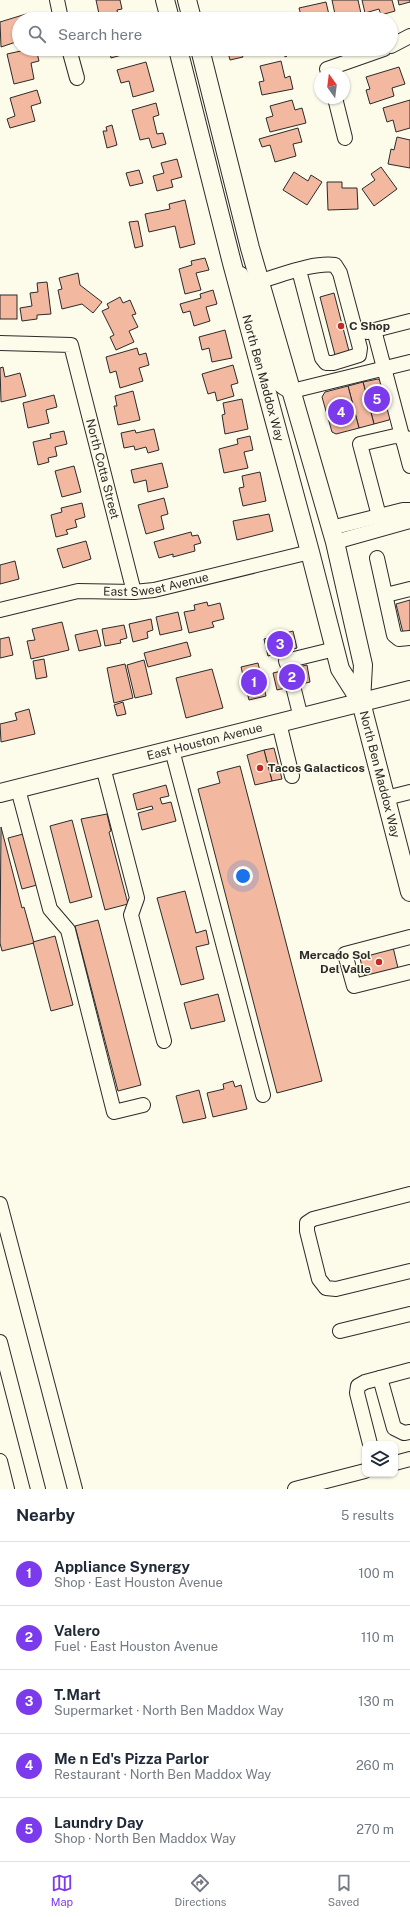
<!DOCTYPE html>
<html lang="en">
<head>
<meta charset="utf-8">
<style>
  :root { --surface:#fff; --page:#f6f6f7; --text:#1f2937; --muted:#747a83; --line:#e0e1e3; --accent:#7c3aed }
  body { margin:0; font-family:"Public Sans",sans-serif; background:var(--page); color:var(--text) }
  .controls { position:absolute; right:12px; bottom:12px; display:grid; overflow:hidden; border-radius:8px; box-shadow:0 1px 3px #0004 }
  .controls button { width:36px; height:36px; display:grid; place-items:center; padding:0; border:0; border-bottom:1px solid var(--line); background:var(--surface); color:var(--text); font:20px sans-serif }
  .compass { position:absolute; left:314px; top:68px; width:36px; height:36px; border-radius:50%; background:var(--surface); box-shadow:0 1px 3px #0004; rotate:346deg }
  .you { position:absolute; left:243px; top:876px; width:14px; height:14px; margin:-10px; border:3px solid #fff; border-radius:50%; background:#1a73e8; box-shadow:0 0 0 6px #1a73e833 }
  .badge { display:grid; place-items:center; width:26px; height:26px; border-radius:50%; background:var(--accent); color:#fff; font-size:13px; font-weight:700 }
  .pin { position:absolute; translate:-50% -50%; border:2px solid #fff; box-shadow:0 1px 4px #0006 }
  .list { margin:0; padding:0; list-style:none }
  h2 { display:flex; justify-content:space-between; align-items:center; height:52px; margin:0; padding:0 16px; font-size:17px }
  h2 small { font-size:13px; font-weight:400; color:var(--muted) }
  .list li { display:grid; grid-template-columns:26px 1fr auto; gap:12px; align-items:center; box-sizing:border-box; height:64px; padding:0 16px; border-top:1px solid var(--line) }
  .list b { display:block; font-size:15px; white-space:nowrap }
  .list p { margin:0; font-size:13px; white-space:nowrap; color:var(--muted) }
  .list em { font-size:13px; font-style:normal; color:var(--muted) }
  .icon { flex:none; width:22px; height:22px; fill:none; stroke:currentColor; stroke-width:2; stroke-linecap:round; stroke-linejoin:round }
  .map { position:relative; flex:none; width:410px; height:1489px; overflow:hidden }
  .search { position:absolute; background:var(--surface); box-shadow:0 1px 3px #0004; left:12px; right:12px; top:12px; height:44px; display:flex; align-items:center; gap:10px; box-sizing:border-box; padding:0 14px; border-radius:22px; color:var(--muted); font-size:15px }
  .sheet { height:372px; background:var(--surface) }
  nav { display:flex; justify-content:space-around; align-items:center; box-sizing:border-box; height:56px; border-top:1px solid var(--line); background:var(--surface); font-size:11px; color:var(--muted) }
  nav a { display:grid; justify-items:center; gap:2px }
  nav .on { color:var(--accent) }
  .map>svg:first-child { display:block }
  .building { fill:#f2b8a0; stroke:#2b2b2b }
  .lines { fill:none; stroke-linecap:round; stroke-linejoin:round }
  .minor-casing { stroke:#2b2b2b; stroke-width:16 }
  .major-casing { stroke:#2b2b2b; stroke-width:20 }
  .minor { stroke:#fdfbea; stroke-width:14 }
  .major { stroke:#fdfbea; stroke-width:18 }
  .poi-dot { fill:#c62828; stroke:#fdfbea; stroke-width:1.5 }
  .labels { text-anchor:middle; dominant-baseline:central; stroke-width:3; stroke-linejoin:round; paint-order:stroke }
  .poi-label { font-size:12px; font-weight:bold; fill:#2b2b2b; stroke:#fdfbea; text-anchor:start }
  .street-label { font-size:12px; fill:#2b2b2b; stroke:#fdfbea }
</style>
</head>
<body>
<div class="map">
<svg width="410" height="1489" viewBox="0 0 410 1489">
  <rect width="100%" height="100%" fill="#fdfbea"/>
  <g class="building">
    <polygon points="96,0 120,0 122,9 117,10 119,19 88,19 88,17 99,14"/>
    <polygon points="332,0 358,0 362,18 336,19"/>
    <polygon points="362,0 392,0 395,11 381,15 379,9 365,13"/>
    <polygon points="398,0 410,0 410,2 399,5"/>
    <polygon points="326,2 330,19 302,19 299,8"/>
    <polygon points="26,14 27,19 19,19 19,41 1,47 0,22"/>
    <polygon points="233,15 235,19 217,19 217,18"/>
    <polygon points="30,49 36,49 39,61 31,63 34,79 14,84 7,54"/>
    <polygon points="109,49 135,49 136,51 111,58"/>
    <polygon points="227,49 240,49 243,57 230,60"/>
    <polygon points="273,49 292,49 286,57"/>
    <polygon points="281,61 285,78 290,76 293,89 262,95 259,82 264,81 260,66"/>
    <polygon points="146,62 154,91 133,97 129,81 121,83 117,70"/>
    <polygon points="399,67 405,84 392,88 394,96 370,104 366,90 370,89 366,77"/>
    <polygon points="37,90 41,103 31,106 35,121 10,128 7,119 15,116 10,98"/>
    <polygon points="292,100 295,110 302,108 306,123 270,132 266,118 273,116 270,106"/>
    <polygon points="410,100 410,128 396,132 393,120 387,122 383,108"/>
    <polygon points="156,103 159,115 153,117 157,134 163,133 166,144 152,148 149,138 140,140 132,110"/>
    <polygon points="112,125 117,145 107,148 103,131 107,131 106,127"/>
    <polygon points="298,128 302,142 293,144 296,156 275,162 270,145 262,147 259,139"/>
    <polygon points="397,137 410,140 410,168 388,164 391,149 394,150"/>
    <polygon points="177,159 182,177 171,180 173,187 157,191 153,176 164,173 161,163"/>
    <polygon points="381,167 397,189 374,206 362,189 375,180 371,174"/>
    <polygon points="139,170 143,183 130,186 126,173"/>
    <polygon points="294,172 308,181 311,175 322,182 307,205 283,190"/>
    <polygon points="327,182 342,182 342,188 357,188 358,209 328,210"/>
    <polygon points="185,200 195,244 180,248 175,226 149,232 145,214 170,209 169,204"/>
    <polygon points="138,221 143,246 135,248 129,222"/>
    <polygon points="205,258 209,270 196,273 201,290 185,294 179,269 192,265 191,261"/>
    <polygon points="78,273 80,285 102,302 93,313 82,304 62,309 58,290 62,289 59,278"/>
    <polygon points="47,282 51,314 37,315 37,319 22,321 20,308 32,306 30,293 38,292 37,283"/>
    <polygon points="213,290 217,304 206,307 210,321 194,326 190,311 183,313 180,304 201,298 200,294"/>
    <polygon points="334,293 350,355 336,359 320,297"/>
    <rect x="0" y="295" width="17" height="24"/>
    <polygon points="120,297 123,303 130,300 136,314 132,315 138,327 129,331 134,342 116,350 110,337 114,335 102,311 109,308 107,304"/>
    <polygon points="225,330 232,358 212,362 209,348 202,350 199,337"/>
    <polygon points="137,348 139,355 146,353 149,365 139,368 143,381 120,388 116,371 110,373 106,357"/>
    <polygon points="233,365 238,383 231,385 234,396 217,401 215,392 208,394 202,374"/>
    <polygon points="3,367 5,377 20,373 26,396 1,402 0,368"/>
    <polygon points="378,379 382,381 391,416 389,420 374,424 363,382"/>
    <polygon points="363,382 374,424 359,428 348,386"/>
    <polygon points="348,386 359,428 336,434 332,432 322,397 325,392"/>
    <polygon points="133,391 140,420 118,425 114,406 117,406 115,396"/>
    <polygon points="54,395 57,407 46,410 49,423 28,428 23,403"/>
    <polygon points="242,399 248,429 225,434 222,415 225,414 223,403"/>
    <polygon points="154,429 159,450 148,453 146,447 135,450 134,446 124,448 121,433 135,430 136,433"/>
    <polygon points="64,431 67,444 55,447 57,456 48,458 49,462 38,465 33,442 51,438 50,434"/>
    <polygon points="250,436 253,450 244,452 248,468 224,473 219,449 238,444 237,439"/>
    <polygon points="162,463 168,487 148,492 146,480 134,483 131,470"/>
    <polygon points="74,466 81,492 62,497 55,471"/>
    <polygon points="260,472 266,501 243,506 239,488 244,487 242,476"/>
    <polygon points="164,498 168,514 161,516 164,529 146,534 138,505"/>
    <polygon points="82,503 85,517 75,520 77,527 66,530 68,534 56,537 51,515 62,512 61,508"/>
    <polygon points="269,514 273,531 237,540 233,521"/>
    <polygon points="191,532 192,536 198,535 201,543 194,545 195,551 173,557 173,554 159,558 154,542"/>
    <polygon points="86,541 91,559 63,568 57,549"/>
    <polygon points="15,561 19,579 0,584 0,565"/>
    <polygon points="410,600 410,636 404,637 396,604"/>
    <polygon points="207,602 208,606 220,603 224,619 212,622 214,627 189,633 184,612 195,610 194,605"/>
    <polygon points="178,612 182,630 160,635 156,617"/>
    <polygon points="151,619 153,630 147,632 148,638 133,642 129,624"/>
    <polygon points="62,622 69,650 31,659 27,641 35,640 32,629"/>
    <polygon points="124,625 127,638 120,640 121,643 105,646 102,629"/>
    <polygon points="97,630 101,646 79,651 75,635"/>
    <polygon points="293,631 297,648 268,656 264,639"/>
    <polygon points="9,637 13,655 0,658 0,639"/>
    <polygon points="187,642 191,656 148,667 144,653"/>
    <polygon points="44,659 47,677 36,679 33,661"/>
    <polygon points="144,660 152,694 135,698 127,665"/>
    <polygon points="258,663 266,696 249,700 241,667"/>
    <polygon points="125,664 133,698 114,703 107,668"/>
    <polygon points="307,665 310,682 277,690 273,673"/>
    <polygon points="212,669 223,708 186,718 176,678"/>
    <polygon points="123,702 126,714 117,716 114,705"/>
    <polygon points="29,709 35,734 1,742 0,724 17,720 15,713"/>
    <polygon points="274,748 282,779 272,781 264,750"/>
    <polygon points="264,750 272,781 255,785 247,755"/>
    <polygon points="240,766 322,1081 277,1093 198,789 220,783 217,772"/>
    <polygon points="166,785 169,796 160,798 162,804 171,802 176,821 142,830 138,813 153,809 152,806 137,810 133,794"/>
    <polygon points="107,814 111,831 109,832 128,904 105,910 81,819"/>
    <polygon points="72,820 92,897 70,903 50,826"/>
    <polygon points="1,827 22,908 24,907 34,943 2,951 0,943"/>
    <polygon points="23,834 37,885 22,889 8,838"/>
    <polygon points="185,891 196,933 206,930 209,944 196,947 204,979 181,985 157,898"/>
    <polygon points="98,920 141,1085 118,1091 75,926"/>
    <polygon points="55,936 73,1005 51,1011 33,942"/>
    <polygon points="393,947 398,968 365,977 359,955"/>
    <polygon points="218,994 225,1021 191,1029 184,1003"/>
    <polygon points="233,1081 235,1087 241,1085 247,1109 213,1117 207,1093 224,1089 223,1084"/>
    <polygon points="199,1090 206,1118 183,1123 176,1096"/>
  </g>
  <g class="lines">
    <defs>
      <g id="minor">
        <polyline points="57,0 61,19"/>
        <polyline points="391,46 410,36"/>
        <polyline points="69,49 77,78"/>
        <polyline points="329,74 327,69 384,49"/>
        <polyline points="335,98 345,138"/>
        <path d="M241,274L252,299L274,376C279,385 283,389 292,391L410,362"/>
        <path d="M260,281C282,275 313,262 335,265L340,273L360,348L359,355L333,363H326L322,358L299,270"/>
        <polyline points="374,330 410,466"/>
        <polyline points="367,332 410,321"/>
        <path id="s1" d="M0,343L71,345L134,592"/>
        <polyline points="379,516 360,444 395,436 410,439"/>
        <polyline points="331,528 403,510 410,510"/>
        <polyline points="335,542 410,521"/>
        <polyline points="377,558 394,635 399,639 410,638"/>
        <polyline points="386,595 410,589"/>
        <path id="s2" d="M0,610L78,591L134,592L154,590L310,552"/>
        <polyline points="289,669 286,661 335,649"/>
        <polyline points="293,686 301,718"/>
        <polyline points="279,723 292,776"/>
        <polyline points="172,750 263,1095"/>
        <polyline points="103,767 137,898 131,915 164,1041"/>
        <polyline points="18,789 50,909 68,930 114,1112 143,1105"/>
        <polyline points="386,798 410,792"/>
        <polyline points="410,937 345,954 354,986 410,972"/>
        <polyline points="410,1194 313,1219 307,1223 307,1231 319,1279 326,1288 336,1289 410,1271"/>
        <polyline points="0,1204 75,1489"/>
        <polyline points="340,1331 410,1314"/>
        <polyline points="0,1342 38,1489"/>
        <polyline points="380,1378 394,1428 404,1433 410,1432"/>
        <polyline points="370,1444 357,1393 358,1386 365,1382 410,1370"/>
        <polyline points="0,1461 7,1489"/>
        <polyline points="395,1463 410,1459"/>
        <polyline points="295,1489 365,1471"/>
      </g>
      <g id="major">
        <polyline points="165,0 170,19"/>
        <polyline points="187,0 192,19"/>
        <path id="s3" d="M178,49L232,263L310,552L340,669L361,702"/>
        <path id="s4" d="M200,49L250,248L335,542L363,665L361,702L410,892"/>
        <path id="s5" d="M0,793L410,690"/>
      </g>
    </defs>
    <use href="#minor" class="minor-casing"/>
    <use href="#major" class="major-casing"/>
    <use href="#minor" class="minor"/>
    <use href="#major" class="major"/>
  </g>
  <g class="poi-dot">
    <circle cx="341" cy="326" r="4"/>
    <circle cx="260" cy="768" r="4"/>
    <circle cx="379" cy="962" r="4"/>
  </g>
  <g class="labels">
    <g class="poi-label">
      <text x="349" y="326">C Shop</text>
      <text x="268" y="768">Tacos Galacticos</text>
      <text x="371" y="955" text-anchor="end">Mercado Sol<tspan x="371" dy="14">Del Valle</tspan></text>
    </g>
    <g class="street-label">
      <text stroke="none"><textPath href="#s3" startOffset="340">North Ben Maddox Way</textPath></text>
      <text stroke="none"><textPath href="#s1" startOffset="199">North Cotta Street</textPath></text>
      <text stroke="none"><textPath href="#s2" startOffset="159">East Sweet Avenue</textPath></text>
      <text stroke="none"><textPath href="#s5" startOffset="211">East Houston Avenue</textPath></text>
      <text stroke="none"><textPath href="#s4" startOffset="749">North Ben Maddox Way</textPath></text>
    </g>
  </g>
</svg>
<div class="controls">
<button><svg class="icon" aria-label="layers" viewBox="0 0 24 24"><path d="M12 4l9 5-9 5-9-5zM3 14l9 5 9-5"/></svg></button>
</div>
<svg class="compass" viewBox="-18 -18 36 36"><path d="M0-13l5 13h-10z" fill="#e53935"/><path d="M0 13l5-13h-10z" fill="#747a83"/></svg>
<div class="you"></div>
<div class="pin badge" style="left:254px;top:682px">1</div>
<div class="pin badge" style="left:292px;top:677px">2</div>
<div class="pin badge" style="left:280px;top:644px">3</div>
<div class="pin badge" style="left:341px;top:412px">4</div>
<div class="pin badge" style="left:377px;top:399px">5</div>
<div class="search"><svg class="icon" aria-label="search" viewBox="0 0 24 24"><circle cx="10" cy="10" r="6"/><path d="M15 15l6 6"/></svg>Search here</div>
</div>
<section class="sheet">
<h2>Nearby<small>5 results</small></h2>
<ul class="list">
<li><span class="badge">1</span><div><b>Appliance Synergy</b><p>Shop · East Houston Avenue</p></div><em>100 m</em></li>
<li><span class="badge">2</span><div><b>Valero</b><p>Fuel · East Houston Avenue</p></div><em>110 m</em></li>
<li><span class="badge">3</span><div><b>T.Mart</b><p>Supermarket · North Ben Maddox Way</p></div><em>130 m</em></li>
<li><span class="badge">4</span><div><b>Me n Ed's Pizza Parlor</b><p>Restaurant · North Ben Maddox Way</p></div><em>260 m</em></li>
<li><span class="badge">5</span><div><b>Laundry Day</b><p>Shop · North Ben Maddox Way</p></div><em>270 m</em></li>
</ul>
</section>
<nav>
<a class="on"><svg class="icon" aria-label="map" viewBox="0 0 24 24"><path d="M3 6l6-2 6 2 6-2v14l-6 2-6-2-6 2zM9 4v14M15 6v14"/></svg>Map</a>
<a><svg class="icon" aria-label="directions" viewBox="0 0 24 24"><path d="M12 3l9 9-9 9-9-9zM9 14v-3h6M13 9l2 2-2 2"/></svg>Directions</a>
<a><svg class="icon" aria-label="saved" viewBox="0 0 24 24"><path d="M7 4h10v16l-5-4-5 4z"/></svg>Saved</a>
</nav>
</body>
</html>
